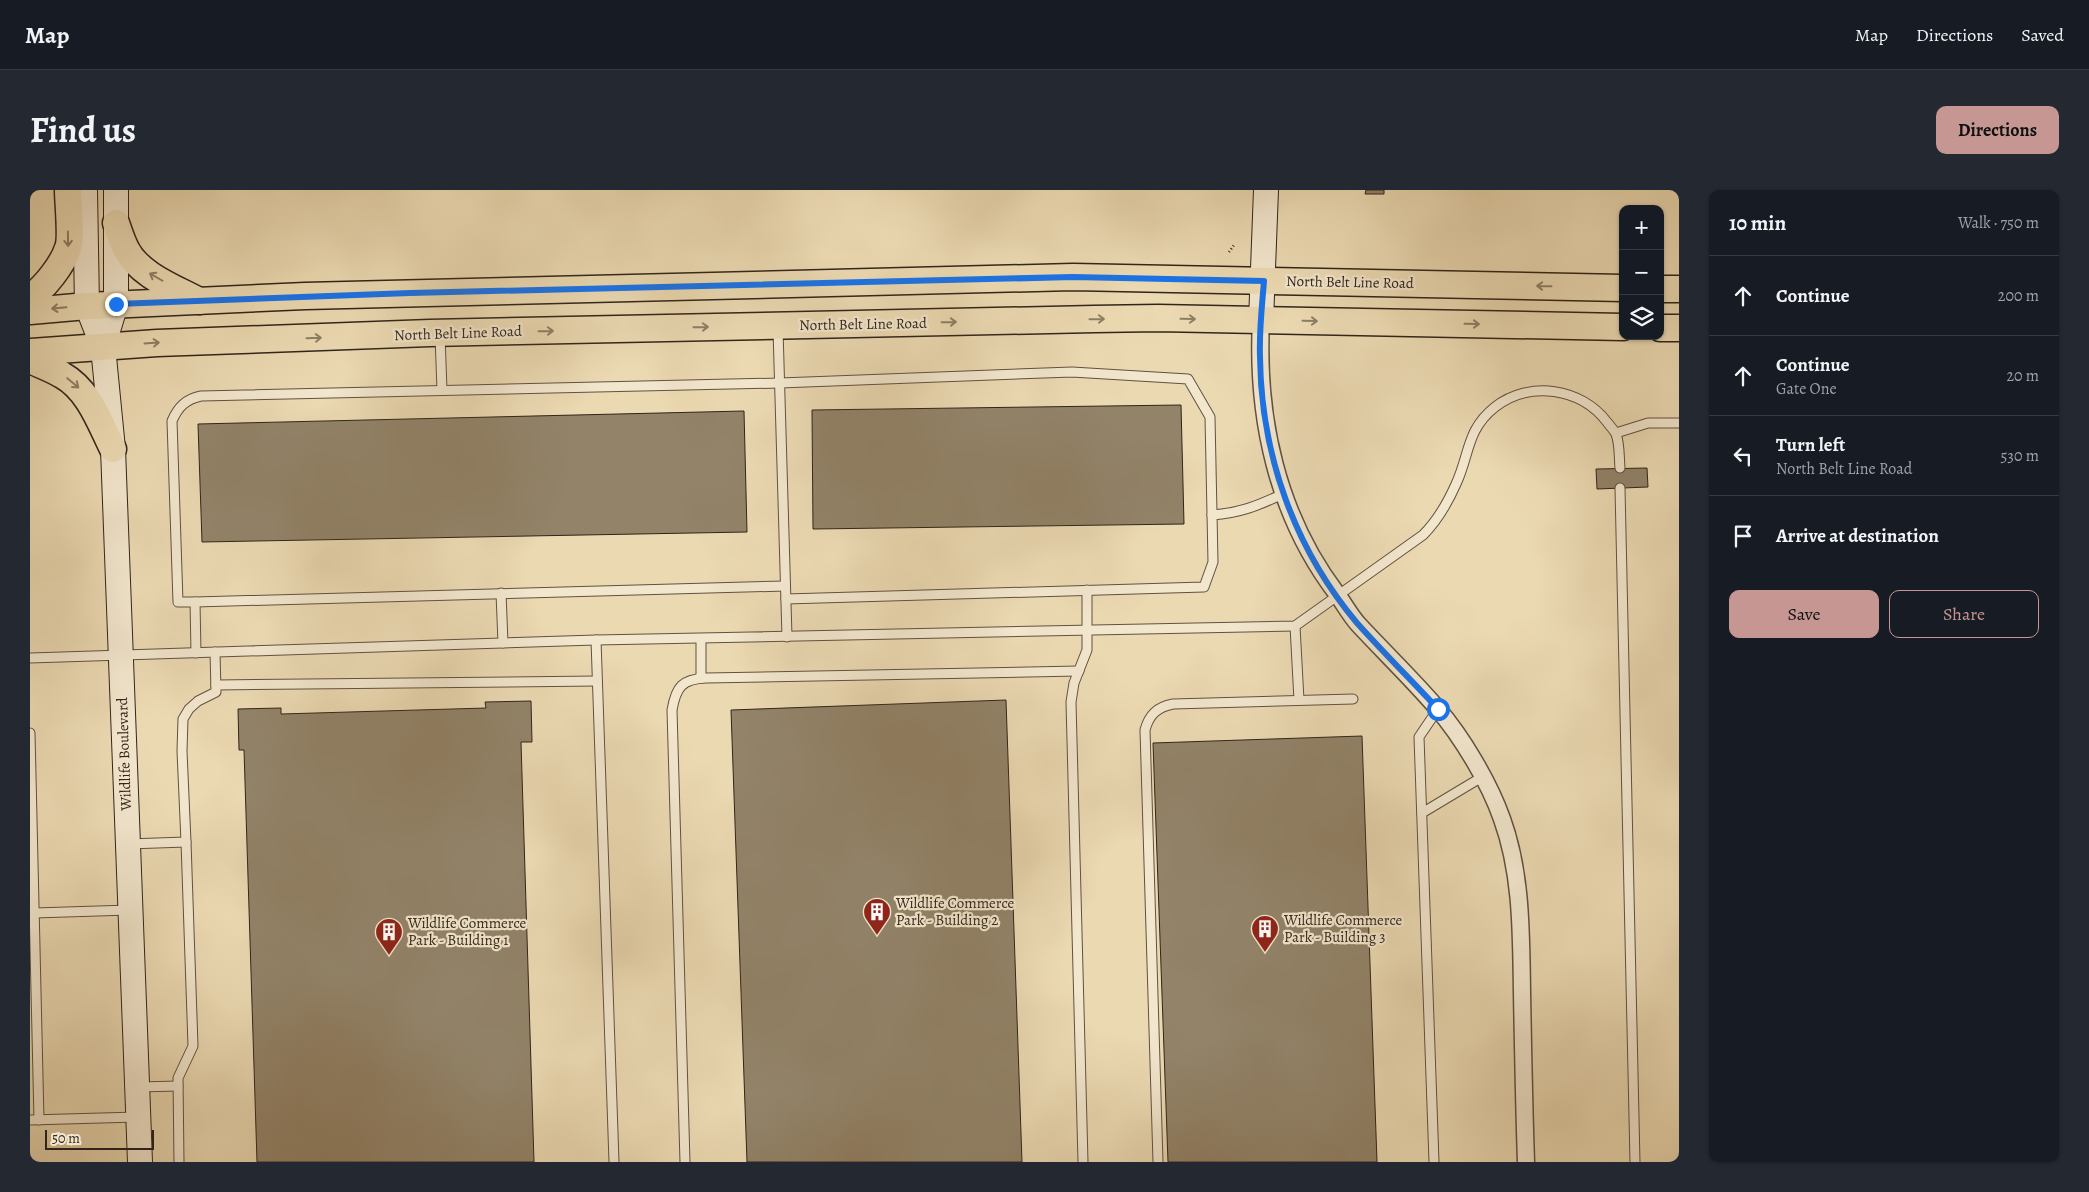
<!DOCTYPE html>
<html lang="en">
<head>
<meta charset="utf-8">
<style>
  :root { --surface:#171b24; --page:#242831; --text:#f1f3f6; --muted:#9ea1a6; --line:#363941; --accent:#c59692 }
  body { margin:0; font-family:Alegreya,serif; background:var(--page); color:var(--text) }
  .controls { position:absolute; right:15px; top:15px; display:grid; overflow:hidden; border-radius:10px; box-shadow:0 1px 4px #0004 }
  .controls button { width:45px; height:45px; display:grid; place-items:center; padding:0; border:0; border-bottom:1px solid var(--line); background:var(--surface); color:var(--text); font:25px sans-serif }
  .scale { position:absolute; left:15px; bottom:12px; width:109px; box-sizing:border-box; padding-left:5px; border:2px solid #31251a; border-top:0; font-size:14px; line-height:18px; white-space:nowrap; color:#31251a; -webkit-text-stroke:4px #f2e6cd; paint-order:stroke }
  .stop { position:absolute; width:15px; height:15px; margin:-11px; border:4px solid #1a73e8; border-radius:50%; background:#fff }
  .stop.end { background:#1a73e8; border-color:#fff; box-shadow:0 1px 5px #0008 }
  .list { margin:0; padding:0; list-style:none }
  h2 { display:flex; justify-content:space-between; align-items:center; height:65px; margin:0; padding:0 20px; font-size:21px }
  h2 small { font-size:16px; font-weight:400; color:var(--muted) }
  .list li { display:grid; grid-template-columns:32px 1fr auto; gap:15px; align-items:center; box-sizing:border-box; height:80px; padding:0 20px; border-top:1px solid var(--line) }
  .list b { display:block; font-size:19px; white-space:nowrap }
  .list p { margin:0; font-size:16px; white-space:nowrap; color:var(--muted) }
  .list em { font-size:16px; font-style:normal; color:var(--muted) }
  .actions { display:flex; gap:10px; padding:15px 20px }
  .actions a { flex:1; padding:11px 0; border:1px solid var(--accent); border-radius:10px; text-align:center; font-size:18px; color:var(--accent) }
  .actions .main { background:var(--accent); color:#111 }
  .icon { flex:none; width:28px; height:28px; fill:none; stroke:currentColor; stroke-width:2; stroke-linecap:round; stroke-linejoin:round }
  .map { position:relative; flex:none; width:1649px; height:972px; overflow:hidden; border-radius:10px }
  header { display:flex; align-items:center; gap:30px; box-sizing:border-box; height:70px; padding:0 25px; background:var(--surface); border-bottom:1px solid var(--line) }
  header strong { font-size:24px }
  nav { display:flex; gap:28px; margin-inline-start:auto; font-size:18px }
  .intro { display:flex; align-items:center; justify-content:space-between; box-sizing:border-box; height:120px; padding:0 30px }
  h1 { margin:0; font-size:35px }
  .button { padding:12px 22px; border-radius:10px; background:var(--accent); color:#111; font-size:18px; font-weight:700 }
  main { display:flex; gap:30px; padding:0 30px }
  aside { flex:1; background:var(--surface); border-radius:10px; box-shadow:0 1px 4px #0004 }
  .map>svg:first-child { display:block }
  .building { fill:#928369; stroke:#31251a }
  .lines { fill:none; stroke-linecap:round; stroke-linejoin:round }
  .lane-casing { stroke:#605240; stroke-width:11 }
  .street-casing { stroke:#605240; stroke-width:19 }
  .secondary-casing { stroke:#31251a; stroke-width:26 }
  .primary-casing { stroke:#31251a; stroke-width:29 }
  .path { stroke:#31251a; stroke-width:2.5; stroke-dasharray:1 2.5; stroke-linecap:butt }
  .lane { stroke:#f2e6cd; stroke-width:9 }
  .street { stroke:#f2e6cd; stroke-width:16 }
  .secondary { stroke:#f2e6cd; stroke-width:24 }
  .primary { stroke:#ebd9b2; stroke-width:26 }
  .oneway { stroke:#8e7f66 }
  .route { stroke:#1a73e8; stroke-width:6 }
  .labels { text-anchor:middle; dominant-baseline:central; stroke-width:4.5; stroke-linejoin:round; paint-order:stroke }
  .street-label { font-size:15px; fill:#31251a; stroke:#f2e6cd }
  .poi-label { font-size:15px; fill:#31251a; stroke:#f2e6cd; text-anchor:start }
</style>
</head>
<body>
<header>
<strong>Map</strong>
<nav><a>Map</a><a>Directions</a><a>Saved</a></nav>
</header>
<div class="intro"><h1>Find us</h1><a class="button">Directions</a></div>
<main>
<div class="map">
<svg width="1649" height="972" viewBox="0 0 1649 972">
  <rect width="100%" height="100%" fill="#ebd9b2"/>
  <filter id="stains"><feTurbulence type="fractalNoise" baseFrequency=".004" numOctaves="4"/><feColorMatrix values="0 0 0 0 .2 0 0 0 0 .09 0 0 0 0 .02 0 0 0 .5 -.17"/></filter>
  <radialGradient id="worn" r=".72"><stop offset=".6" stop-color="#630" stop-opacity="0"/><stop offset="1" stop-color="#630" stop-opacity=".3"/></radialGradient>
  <g class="building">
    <polygon points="1336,0 1354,0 1354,4 1335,4"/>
    <polygon points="1151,215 1154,334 783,339 782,220"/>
    <polygon points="714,221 717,342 172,352 168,234"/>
    <polygon points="1617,278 1618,297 1567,299 1566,279"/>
    <polygon points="976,510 992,972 717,972 701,520"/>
    <polygon points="501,511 502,552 491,552 504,972 227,972 214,560 209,560 208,519 251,518 251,524 456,518 455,512"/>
    <polygon points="1332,546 1347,972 1138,972 1123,553"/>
  </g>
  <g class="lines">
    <defs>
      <g id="lane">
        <polyline points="748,139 757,447"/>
        <polyline points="410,145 412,200"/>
        <polyline points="1586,243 1618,233 1649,233"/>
        <polyline points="1590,298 1605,972"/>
        <path d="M1182,325C1210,323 1227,316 1253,304"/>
        <polyline points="471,403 473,453"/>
        <polyline points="165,412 755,396"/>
        <polyline points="1265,436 1269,510"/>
        <polyline points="671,449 671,488"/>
        <polyline points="566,450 584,972"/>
        <path d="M166,463L165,412H148L142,231C148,217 156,209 171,206L750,193L1042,182L1158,189L1180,227L1183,372L1174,397L756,409"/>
        <path d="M0,468L566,450L1265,436L1393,345C1407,331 1418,312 1426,294C1440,264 1436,240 1465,217C1500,190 1551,198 1577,232C1580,236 1584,240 1586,244C1590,255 1589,268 1590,278"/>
        <polyline points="186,495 567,491"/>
        <polyline points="0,543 9,930"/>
        <polyline points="1392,623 1452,587"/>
        <polyline points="98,654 156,652 152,561 153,529 159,519 168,511 186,502 185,462"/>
        <polyline points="4,723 100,720"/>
        <polyline points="109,897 148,896"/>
        <polyline points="0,930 107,927"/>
        <polyline points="149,972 148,888 163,856 156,652"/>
        <path d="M655,972L642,520C646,497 652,489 676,488L1049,481"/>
        <polyline points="1053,972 1041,512 1044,493 1057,460 1057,400"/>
        <path d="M1128,972L1115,540C1119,525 1127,517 1143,514L1323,509"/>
        <polyline points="1404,972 1389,547 1408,519"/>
      </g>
      <path id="street" d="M1231,131C1226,228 1247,325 1307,404C1314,414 1320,425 1328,434C1354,462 1382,489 1407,518C1432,547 1459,592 1472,629C1492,684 1491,744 1492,802C1493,858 1494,915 1496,972"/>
      <g id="secondary">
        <polyline points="55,0 57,116 73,157 83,259 110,972"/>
        <polyline points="1231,131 1236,0"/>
        <polyline points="73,157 86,114 86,0"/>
      </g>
      <g id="primary">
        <path d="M86,33C89,42 92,51 96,59C109,85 145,98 169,111"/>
        <polyline points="1630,99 1649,99"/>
        <path d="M0,107C14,99 33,74 38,58C42,48 38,13 38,0"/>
        <polyline points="0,121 57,116 275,106 1043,87 1593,98"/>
        <polyline points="1630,138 1649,138"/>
        <polyline points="0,162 127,153 400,143 1064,129 1128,128 1593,137"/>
        <path d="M0,170C11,175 22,179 32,185C59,200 70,233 83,259"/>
      </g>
    </defs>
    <use href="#lane" class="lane-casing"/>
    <use href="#street" class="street-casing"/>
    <use href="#secondary" class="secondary-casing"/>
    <use href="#primary" class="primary-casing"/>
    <polyline class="path" points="1199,62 1204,55"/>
    <use href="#lane" class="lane"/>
    <use href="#street" class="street"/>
    <use href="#secondary" class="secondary"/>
    <use href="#primary" class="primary"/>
  </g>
  <defs><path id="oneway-shaft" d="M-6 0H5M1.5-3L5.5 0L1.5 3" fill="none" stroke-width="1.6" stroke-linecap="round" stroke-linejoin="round" transform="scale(1.25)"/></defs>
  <g class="oneway">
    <use href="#oneway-shaft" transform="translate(38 49) rotate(89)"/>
    <use href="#oneway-shaft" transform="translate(126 87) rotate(-150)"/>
    <use href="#oneway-shaft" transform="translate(1514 96) rotate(-179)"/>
    <use href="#oneway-shaft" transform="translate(29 118) rotate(175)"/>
    <use href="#oneway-shaft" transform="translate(1067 129) rotate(-1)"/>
    <use href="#oneway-shaft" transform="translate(1158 129) rotate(1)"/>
    <use href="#oneway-shaft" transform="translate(1280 131) rotate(1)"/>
    <use href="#oneway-shaft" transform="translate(919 132) rotate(-1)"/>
    <use href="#oneway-shaft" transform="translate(1442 134) rotate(1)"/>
    <use href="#oneway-shaft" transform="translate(671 137) rotate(-1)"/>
    <use href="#oneway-shaft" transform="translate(516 141) rotate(-1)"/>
    <use href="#oneway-shaft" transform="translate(284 148) rotate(-2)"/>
    <use href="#oneway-shaft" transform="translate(122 153) rotate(-4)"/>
    <use href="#oneway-shaft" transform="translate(43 193) rotate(40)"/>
  </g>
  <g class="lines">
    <path class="route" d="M86,114L380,103L1043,87L1234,91C1232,116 1229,141 1230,167C1231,264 1264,358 1327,433C1353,462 1381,490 1408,519"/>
  </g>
  <defs>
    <symbol id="building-pin" viewBox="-11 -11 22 30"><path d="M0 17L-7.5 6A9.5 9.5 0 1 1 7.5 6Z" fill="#8f2418" stroke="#f2e6cd"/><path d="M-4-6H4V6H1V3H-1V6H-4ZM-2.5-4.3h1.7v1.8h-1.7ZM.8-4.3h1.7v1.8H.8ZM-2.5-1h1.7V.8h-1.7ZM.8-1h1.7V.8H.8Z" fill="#fff"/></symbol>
  </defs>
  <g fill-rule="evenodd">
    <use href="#building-pin" x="831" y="706" width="32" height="43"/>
    <use href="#building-pin" x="1219" y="723" width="32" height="43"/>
    <use href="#building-pin" x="343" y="726" width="32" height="43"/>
  </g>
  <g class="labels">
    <g class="street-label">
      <text transform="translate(1320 92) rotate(1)">North Belt Line Road</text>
      <text transform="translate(833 134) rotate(-1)">North Belt Line Road</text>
      <text transform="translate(428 143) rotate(-2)">North Belt Line Road</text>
      <text transform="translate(94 564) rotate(-92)">Wildlife Boulevard</text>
    </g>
    <g class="poi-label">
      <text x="866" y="713">Wildlife Commerce<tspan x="866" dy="17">Park - Building 2</tspan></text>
      <text x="1254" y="730">Wildlife Commerce<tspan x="1254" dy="17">Park - Building 3</tspan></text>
      <text x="378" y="733">Wildlife Commerce<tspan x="378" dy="17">Park - Building 1</tspan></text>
    </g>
  </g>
  <rect width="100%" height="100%" filter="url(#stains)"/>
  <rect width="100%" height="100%" fill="url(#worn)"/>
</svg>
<div class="controls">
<button>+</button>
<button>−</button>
<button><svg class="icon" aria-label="layers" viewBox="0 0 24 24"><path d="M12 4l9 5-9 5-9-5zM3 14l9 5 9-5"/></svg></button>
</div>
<div class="scale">50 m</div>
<div class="stop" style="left:1408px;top:519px"></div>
<div class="stop end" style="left:86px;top:114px"></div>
</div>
<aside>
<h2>10 min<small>Walk · 750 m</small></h2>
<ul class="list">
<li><svg class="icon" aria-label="ahead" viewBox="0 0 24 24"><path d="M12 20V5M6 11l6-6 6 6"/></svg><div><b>Continue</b></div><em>200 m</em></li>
<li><svg class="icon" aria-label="ahead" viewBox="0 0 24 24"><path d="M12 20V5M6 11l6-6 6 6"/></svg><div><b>Continue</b><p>Gate One</p></div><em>20 m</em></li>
<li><svg class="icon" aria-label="left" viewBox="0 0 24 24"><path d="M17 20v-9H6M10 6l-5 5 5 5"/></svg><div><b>Turn left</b><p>North Belt Line Road</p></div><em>530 m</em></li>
<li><svg class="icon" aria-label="arrive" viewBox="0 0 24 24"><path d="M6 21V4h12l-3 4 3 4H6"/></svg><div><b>Arrive at destination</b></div></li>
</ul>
<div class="actions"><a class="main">Save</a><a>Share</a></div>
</aside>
</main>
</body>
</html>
